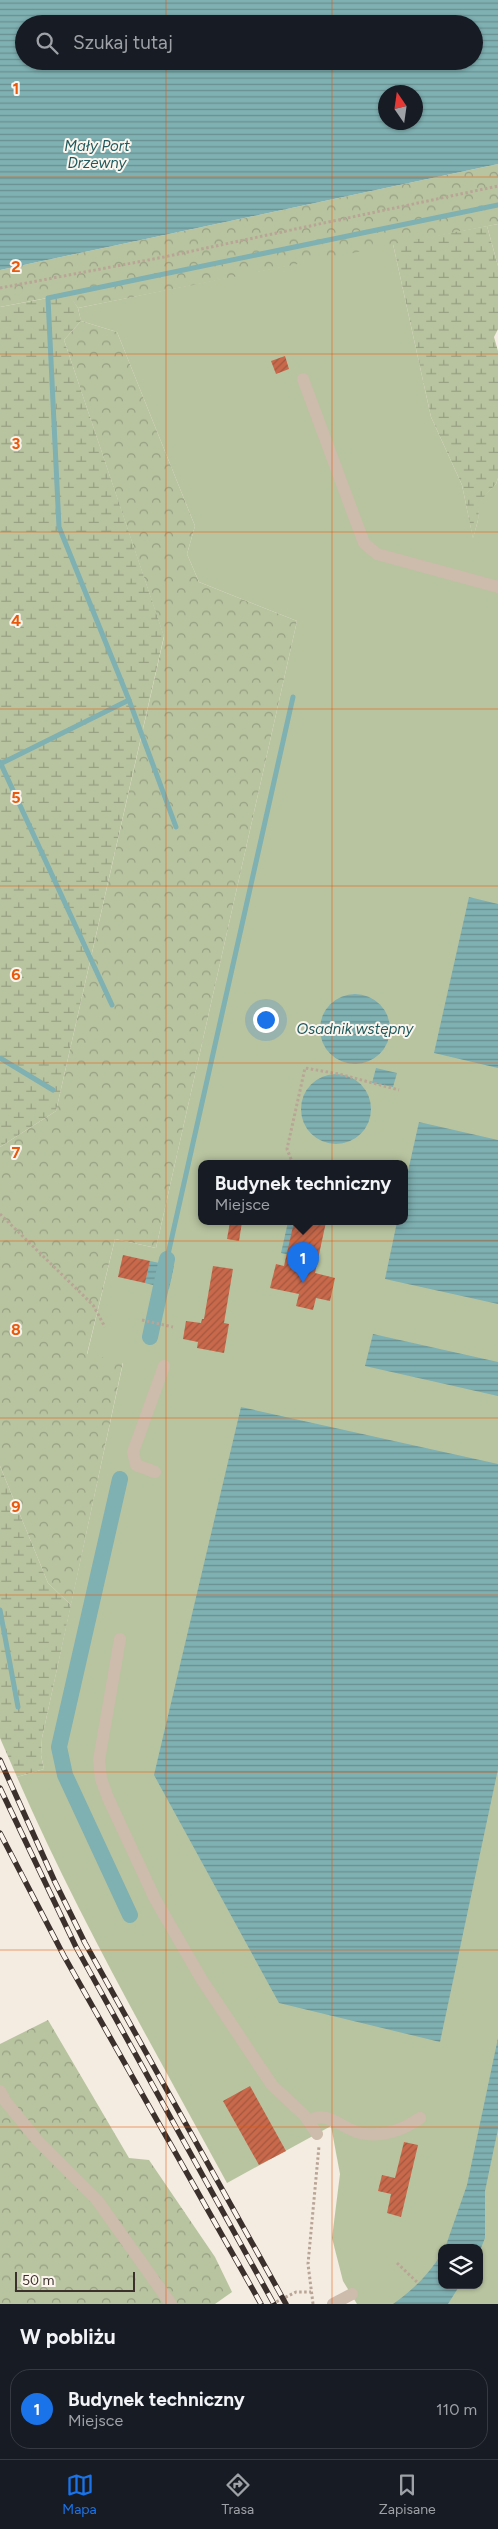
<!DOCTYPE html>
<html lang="pl">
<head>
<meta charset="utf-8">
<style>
  :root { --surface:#171b24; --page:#242831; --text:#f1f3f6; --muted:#9ea1a6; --line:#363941; --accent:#1a73e8 }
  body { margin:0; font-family:Figtree,sans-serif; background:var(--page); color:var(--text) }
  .controls { position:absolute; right:15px; bottom:15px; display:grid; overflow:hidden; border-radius:10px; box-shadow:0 1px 4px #0004 }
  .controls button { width:45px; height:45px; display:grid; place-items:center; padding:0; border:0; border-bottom:1px solid var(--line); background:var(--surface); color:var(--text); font:25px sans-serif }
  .compass { position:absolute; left:378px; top:85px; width:45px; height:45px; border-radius:50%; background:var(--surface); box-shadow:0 1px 4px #0004; rotate:347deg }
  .scale { position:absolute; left:15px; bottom:12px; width:120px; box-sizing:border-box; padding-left:5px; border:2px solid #3b302b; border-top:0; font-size:14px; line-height:18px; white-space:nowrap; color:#3b302b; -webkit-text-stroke:4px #fbf5ee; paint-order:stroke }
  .you { position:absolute; left:265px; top:1019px; width:18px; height:18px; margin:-12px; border:4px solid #fff; border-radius:50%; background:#1a73e8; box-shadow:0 0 0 8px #1a73e833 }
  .badge { display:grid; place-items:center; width:32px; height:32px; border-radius:50%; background:var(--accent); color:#fff; font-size:16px; font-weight:700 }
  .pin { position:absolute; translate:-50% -41px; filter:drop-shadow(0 1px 2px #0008) }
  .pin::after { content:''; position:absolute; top:26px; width:18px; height:15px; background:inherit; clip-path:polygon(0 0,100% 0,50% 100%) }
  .popup { position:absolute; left:198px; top:1160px; width:210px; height:65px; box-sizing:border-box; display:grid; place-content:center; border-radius:10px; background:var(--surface); filter:drop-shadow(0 1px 4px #0005); font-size:16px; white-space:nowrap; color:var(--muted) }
  .popup b { font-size:19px; color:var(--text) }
  .popup::after { content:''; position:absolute; left:50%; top:100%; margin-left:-10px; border:10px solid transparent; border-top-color:var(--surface) }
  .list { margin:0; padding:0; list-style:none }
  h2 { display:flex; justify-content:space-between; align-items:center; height:65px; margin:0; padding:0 20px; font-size:21px }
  h2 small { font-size:16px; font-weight:400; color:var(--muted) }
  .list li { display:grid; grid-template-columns:32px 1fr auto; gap:15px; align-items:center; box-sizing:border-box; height:80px; margin:0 10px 10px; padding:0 10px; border:1px solid var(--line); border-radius:20px }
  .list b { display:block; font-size:19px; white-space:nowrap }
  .list p { margin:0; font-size:16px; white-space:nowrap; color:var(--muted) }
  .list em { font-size:16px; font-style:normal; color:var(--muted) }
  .icon { flex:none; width:28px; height:28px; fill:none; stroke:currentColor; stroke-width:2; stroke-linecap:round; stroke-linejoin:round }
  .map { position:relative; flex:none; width:498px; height:2304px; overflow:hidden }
  .search { position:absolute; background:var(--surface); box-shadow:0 1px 4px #0004; left:15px; right:15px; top:15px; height:55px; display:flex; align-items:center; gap:12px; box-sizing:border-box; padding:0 18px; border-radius:28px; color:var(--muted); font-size:19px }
  .sheet { height:155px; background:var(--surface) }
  nav { display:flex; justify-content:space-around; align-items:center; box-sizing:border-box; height:70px; border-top:1px solid var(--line); background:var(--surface); font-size:14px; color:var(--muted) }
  nav a { display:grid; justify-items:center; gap:2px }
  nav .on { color:var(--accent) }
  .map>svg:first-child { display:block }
  .grass { fill:#b8c4a0; fill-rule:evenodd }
  .forest { fill:url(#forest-crowns) }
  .wetland { fill:url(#wetland-marsh) }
  .water { fill:url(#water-rules); fill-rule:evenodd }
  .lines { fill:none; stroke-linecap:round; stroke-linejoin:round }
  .stream { stroke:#7fb0b2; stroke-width:5 }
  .canal { stroke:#7fb0b2; stroke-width:16 }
  .building { fill:url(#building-hatch) }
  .path { stroke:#b9a596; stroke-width:3; stroke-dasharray:2.5 2.5; stroke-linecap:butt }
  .minor { stroke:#cdbbac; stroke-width:12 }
  .rail-casing { stroke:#3b302b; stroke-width:5.5 }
  .rail { stroke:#fbf5ee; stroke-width:4; stroke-dasharray:11; stroke-linecap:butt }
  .grid { fill:none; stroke:#e8590c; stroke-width:1; stroke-opacity:0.55 }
  .labels { text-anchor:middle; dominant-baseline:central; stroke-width:4; stroke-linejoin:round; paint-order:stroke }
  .water-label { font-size:15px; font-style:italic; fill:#1f5a5e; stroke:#fbf5ee }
  .grid-label { font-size:16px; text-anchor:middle; font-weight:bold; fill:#e8590c; stroke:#fbf5ee; stroke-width:4; stroke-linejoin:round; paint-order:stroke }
</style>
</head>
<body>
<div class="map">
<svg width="498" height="2304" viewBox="0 0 498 2304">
  <defs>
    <pattern id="forest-crowns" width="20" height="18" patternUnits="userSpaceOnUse" patternTransform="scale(1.25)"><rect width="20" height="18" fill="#b8c4a0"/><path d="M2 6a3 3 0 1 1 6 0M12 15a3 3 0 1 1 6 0" fill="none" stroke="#97a083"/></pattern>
    <pattern id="wetland-marsh" width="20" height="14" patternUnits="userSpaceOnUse" patternTransform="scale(1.25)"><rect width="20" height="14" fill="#b8c4a0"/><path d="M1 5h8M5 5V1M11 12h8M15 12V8" fill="none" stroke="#97a083"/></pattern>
    <pattern id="water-rules" width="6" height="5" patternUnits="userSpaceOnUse" patternTransform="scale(1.25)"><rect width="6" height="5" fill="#7fb0b2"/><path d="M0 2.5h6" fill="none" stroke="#699091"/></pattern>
    <pattern id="building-hatch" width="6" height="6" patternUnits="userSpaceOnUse" patternTransform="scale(1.25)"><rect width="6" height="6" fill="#c8694b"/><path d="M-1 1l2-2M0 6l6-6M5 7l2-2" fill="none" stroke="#a4573f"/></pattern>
  </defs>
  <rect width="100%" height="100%" fill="#f4ebe1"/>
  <g class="grass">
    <polygon points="498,224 498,266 487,226"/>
    <path d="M393,244L431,417L462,485L473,538L478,520L479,501L496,484L498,478V2304H357L343,2281L332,2238L340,2174L331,2126L227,2183C154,2049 78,1917 17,1777L44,1769L41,1755L42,1738L123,1363L87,1355L115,1239L156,1248L297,621L199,582L187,554L195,526L117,332L81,321L78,308ZM202,1164H404V1222H202ZM442,2248H479V2285H442Z"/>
  </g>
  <g class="forest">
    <polygon points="498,164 498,224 78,308 68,294 0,307 0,270"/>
    <polygon points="81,321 117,332 195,526 187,554 199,582 297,621 156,1248 115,1239 87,1354 123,1362 71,1605 48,1583 0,1466 0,1147 56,1111 164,637 64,340"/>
    <polygon points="48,2020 129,2158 149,2160 215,2257 232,2292 215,2304 0,2304 0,2044"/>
  </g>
  <g class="wetland">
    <polygon points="487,226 498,266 498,329 494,337 498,351 498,478 496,484 480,501 478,520 473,539 462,485 431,417 393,244"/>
    <polygon points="69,294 78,308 81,321 64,340 164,636 56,1111 0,1147 0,307"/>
    <polygon points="0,1466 48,1583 71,1605 42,1738 41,1755 44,1769 17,1777 0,1738"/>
  </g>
  <g class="water">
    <path d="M0,0H498V164L0,270ZM24,24H474V61H24ZM386,92H416V122H386Z"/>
    <polygon points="469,897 498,904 498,1068 434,1053"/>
    <circle cx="355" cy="1029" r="35"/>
    <polygon points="376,1068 397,1073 393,1087 372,1083"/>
    <circle cx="336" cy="1109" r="35"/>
    <polygon points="419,1122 498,1140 498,1304 385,1279 397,1222 404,1222 404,1189"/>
    <polygon points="288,1222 321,1222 312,1260 281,1253"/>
    <polygon points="150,1261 174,1266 169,1289 145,1283"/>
    <polygon points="373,1334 498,1362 498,1396 365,1366"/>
    <polygon points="241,1407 498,1464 498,1769 440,2042 279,2003 154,1775"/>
    <polygon points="498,2038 498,2129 485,2191 485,2238 479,2253 479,2248 445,2248 467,2185"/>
    <path d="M442,2253V2285H460L448,2304H393C413,2290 429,2274 442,2253Z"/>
  </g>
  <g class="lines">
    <g class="stream">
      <polyline points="129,700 176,827"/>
      <polyline points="0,762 112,1005"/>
      <polyline points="0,764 129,700 59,527 48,298 498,205"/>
      <polyline points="0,1058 53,1090"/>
      <polyline points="167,1259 293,697"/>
      <polyline points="0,1610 18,1707"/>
    </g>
    <g class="canal">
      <polyline points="150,1337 167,1259"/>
      <polyline points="120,1479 59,1747 65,1775 130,1915"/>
    </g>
  </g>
  <g class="building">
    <polygon points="285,356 289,369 276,374 271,361"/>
    <polygon points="230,1222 242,1222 239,1241 227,1239"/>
    <polygon points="294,1222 326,1222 315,1273 335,1278 330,1301 316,1298 313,1310 296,1306 299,1294 270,1288 276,1264 284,1266"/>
    <polygon points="123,1255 150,1261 145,1283 118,1277"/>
    <polygon points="213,1266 233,1269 224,1323 229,1324 224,1353 197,1348 198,1342 183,1339 186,1321 201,1323 202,1319 204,1319"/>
    <polygon points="250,2086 286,2151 259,2165 223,2101"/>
    <polygon points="404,2142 418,2145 401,2217 387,2213 391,2194 378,2191 382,2175 395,2178"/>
  </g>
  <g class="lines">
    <g class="path">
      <polyline points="0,288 164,257 498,186"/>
      <polyline points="293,1164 287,1149 305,1068 339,1074 399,1090"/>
      <polyline points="0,1214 93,1305 105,1327"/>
      <polyline points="142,1320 173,1327"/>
      <polyline points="397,2263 417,2282"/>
      <polyline points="272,2304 296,2292 311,2292"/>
      <polyline points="313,2304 308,2264 319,2146"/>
    </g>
    <g class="minor">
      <polyline points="303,379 364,543 377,554 498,587"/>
      <polyline points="155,1472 136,1465 133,1452 164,1366"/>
      <polyline points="120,1639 99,1760 101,1779 108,1798 155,1899 202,1980 272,2085 305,2116 317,2134"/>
      <polyline points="0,2091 6,2102 38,2141 97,2200 171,2304"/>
      <path d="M309,2121C327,2109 342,2129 360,2133C381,2138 403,2130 420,2118"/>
      <polyline points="333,2304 352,2294"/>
    </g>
    <defs>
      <g id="rail">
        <polyline points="0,1760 55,1882 85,1943 286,2304"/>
        <polyline points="0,1788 76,1947 274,2304"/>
        <polyline points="0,1833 64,1956 261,2304"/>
      </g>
    </defs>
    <use href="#rail" class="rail-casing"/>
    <use href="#rail" class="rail"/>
  </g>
  <path class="grid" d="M166,0V24M332,0V24M166,61V2304M332,61V2304M0,177H498M0,354H498M0,532H498M0,709H498M0,886H498M0,1063H498M0,1241H498M0,1418H498M0,1595H498M0,1772H498M0,1950H498M0,2127H498"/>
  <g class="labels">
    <g class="water-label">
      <text x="97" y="146">Mały Port<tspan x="97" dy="17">Drzewny</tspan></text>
      <text x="355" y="1029">Osadnik wstępny</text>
    </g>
  </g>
  <g class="grid-label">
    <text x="16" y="94">1</text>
    <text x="16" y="272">2</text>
    <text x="16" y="449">3</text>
    <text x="16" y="626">4</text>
    <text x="16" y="803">5</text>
    <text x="16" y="980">6</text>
    <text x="16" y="1158">7</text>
    <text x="16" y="1335">8</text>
    <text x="16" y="1512">9</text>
  </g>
</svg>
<div class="controls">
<button><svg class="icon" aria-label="layers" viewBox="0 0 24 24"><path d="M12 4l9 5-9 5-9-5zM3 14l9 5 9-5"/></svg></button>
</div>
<svg class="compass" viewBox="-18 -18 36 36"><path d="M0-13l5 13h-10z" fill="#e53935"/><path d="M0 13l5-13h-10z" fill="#9ea1a6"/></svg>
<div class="scale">50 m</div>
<div class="you"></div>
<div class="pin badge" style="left:303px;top:1283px">1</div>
<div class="popup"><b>Budynek techniczny</b>Miejsce</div>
<div class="search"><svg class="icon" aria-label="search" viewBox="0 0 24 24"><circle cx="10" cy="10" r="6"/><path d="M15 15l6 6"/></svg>Szukaj tutaj</div>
</div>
<section class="sheet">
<h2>W pobliżu<small></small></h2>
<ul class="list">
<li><span class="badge">1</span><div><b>Budynek techniczny</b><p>Miejsce</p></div><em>110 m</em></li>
</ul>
</section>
<nav>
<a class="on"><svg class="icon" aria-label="map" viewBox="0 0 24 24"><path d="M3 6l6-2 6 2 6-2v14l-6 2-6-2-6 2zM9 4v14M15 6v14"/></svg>Mapa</a>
<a><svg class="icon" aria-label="directions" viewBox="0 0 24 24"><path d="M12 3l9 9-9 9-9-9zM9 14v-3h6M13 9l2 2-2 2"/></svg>Trasa</a>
<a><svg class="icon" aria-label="saved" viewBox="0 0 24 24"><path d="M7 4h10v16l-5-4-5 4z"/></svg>Zapisane</a>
</nav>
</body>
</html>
